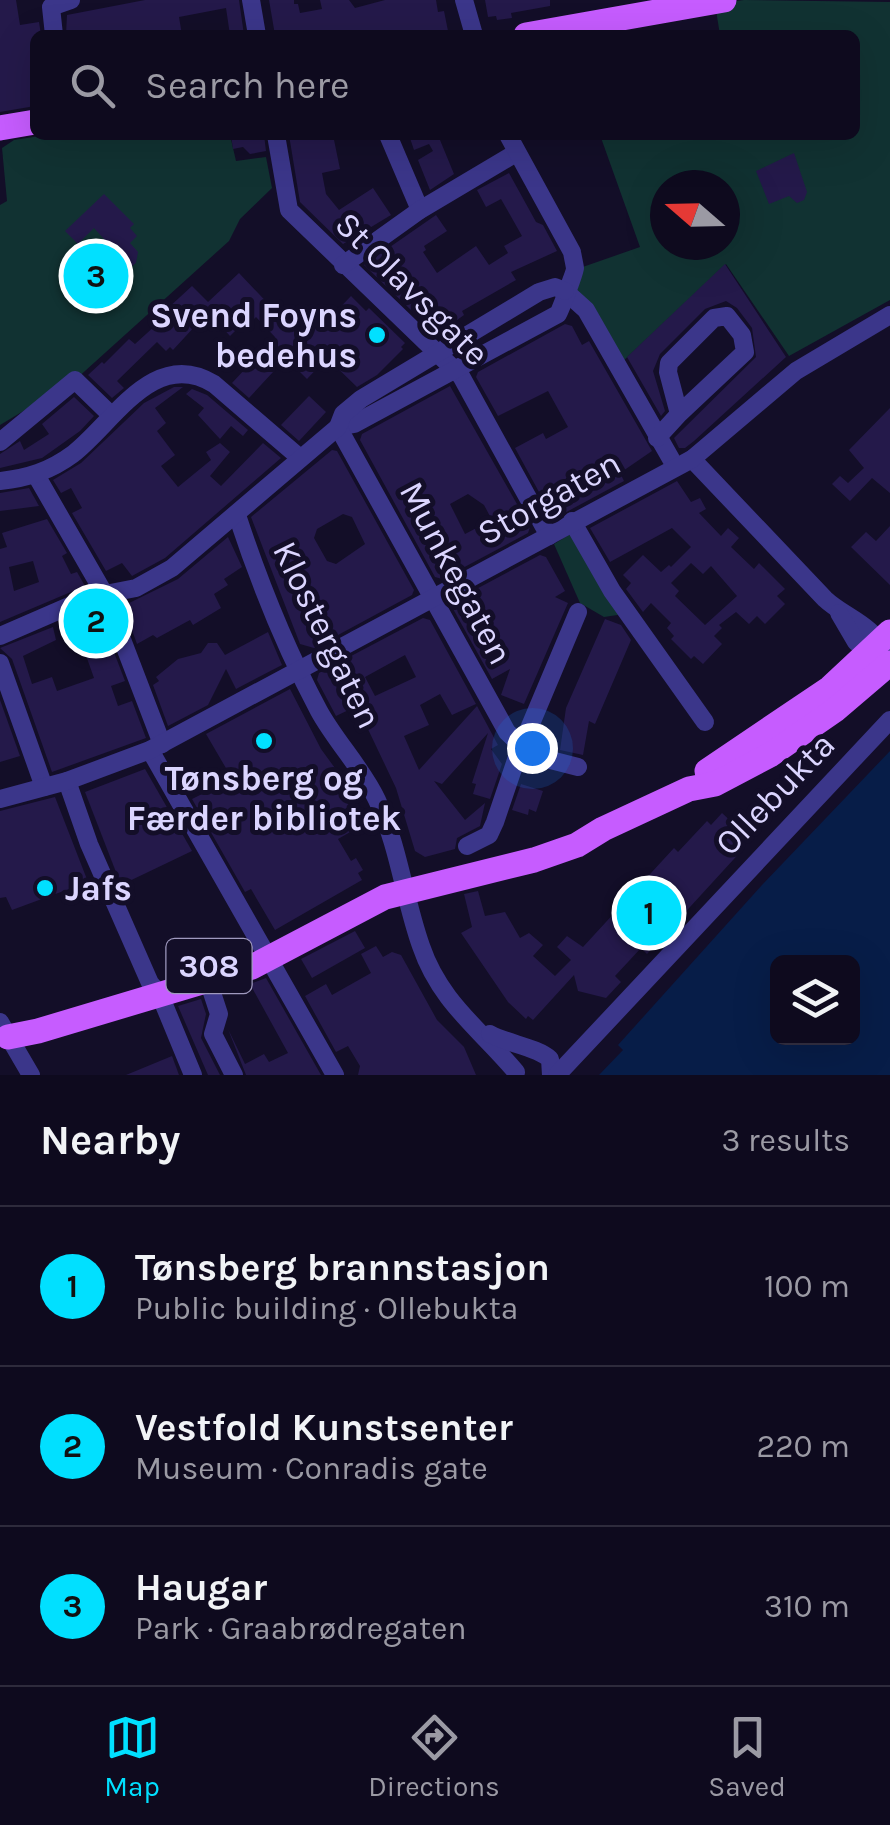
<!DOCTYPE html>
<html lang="en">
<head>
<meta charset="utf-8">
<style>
  :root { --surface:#0e0a1e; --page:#1c182b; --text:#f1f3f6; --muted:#9b9aa4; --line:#2e2b3c; --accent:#01e0ff }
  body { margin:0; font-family:Karla,sans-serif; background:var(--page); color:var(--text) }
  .controls { position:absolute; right:30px; bottom:30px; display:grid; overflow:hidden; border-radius:15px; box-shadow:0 10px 40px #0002 }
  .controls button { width:90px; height:90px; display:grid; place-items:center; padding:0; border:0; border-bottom:2px solid var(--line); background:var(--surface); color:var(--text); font:50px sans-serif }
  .compass { position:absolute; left:650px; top:170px; width:90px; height:90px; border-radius:50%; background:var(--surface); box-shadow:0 10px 40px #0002; rotate:290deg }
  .you { position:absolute; left:532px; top:748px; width:35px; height:35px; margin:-25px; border:8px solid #fff; border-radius:50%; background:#1a73e8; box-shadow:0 0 0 15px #1a73e833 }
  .badge { display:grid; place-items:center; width:65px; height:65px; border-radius:50%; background:var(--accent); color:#111; font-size:32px; font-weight:700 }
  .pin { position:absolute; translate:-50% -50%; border:5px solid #fff; box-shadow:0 2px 10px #0006 }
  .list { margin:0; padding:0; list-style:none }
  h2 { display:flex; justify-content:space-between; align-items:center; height:130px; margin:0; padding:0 40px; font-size:42px }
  h2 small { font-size:32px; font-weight:400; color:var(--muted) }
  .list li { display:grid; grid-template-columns:65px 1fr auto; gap:30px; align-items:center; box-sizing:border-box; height:160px; padding:0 40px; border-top:2px solid var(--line) }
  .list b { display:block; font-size:38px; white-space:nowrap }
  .list p { margin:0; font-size:32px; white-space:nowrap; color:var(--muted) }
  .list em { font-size:32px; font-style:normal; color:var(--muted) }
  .icon { flex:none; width:55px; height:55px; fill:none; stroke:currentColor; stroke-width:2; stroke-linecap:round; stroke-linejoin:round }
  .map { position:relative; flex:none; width:890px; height:1075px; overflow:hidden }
  .search { position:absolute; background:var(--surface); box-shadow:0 10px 40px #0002; left:30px; right:30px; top:30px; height:110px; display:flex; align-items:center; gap:25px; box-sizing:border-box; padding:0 35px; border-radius:15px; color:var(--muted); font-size:38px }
  .sheet { height:610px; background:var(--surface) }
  nav { display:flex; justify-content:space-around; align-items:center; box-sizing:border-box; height:140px; border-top:2px solid var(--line); background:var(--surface); font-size:28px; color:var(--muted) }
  nav a { display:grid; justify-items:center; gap:5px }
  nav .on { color:var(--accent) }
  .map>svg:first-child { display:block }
  .green { fill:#113232; fill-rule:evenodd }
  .water { fill:#071d48; fill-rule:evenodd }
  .building { fill:#24194a; fill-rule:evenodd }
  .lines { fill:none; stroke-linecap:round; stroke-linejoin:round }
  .street { stroke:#3b368a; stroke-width:18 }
  .primary { stroke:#c65cff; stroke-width:25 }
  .poi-dot { fill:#01e0ff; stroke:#130e28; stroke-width:4 }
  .labels { text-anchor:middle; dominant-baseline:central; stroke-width:10; stroke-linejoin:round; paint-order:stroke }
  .shield { fill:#130e28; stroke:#9f99be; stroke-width:2.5 }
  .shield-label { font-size:32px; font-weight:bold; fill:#dbd5ff }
  .street-label { font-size:35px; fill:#dbd5ff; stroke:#130e28 }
  .poi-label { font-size:35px; font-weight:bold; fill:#dbd5ff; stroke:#130e28; text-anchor:end }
</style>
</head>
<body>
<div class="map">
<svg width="890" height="1075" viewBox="0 0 890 1075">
  <rect width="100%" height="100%" fill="#130e28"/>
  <g class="green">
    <path d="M744,0L890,2V300L789,356L726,264L621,363L573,296L577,269L640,247L600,135H855V35H720L715,4ZM665,185H725V245H665Z"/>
    <polygon points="46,135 230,135 236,161 266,157 272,188 240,219 229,241 75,380 0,425 0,205 7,201 2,148 14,140"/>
    <polygon points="574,532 624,614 604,617 580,603 554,544"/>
  </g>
  <path class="water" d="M890,751V1075H599L623,1050L618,1045L762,885ZM852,962V1038H778V962Z"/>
  <g class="building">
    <polygon points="0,0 16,0 20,25 39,22 41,35 35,35 35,106 0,112"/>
    <polygon points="145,0 239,0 244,35 230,35 226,8 179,17 182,35 66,35 67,15"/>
    <polygon points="269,0 294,0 294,4 298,4 300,13 322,9 320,0 349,0 355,8 385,0 436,0 438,12 444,11 448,31 442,32 442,35 275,35"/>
    <polygon points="485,0 550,0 550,6 511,13 512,18 497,20 496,16 488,17"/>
    <polygon points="231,135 264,135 266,151 250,154 243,147 233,149"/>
    <polygon points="289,135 333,135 340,169 322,173 326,194 339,210 373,188 391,215 343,244 300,202"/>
    <polygon points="409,135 450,135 440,140 454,174 430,190 418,160 433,151 429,144 414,150"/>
    <polygon points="794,153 807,192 804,200 797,203 789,196 769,204 756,171"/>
    <polygon points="509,173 536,222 543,225 557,251 511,272 516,280 462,311 464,315 439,333 434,332 364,265 436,215 447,231 424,246 426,250 423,252 437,273 476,246 489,265 508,253 504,246 522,236 501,199 486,207 477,190"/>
    <polygon points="104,194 134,224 130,228 137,236 130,243 138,252 136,263 114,281 102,268 107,263 103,259 113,249 94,228 78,244 65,231"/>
    <polygon points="725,264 786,357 694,441 685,448 679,448 674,438 756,357 752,328 737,308 726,301 705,309 660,354 653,371 665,411 661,416 627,357"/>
    <polygon points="239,273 294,331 297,329 302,335 322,315 328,320 351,296 366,311 369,308 405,343 401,347 403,349 377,375 357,387 327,358 307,379 286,358 249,398 232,383 275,337 256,317 251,322 248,318 230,336 208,312 173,350 170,347 166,351 157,342 117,381 124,388 112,398 88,375 102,362 104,364 129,339 135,344 157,324 154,321 192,286 208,302"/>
    <polygon points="565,324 572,326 582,345 589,341 652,451 620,473 624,481 559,516 551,514 515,448 543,433 546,439 568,427 548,391 498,416 476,377 478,372"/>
    <path d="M450,386L530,527L528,533L442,579L435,577L360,440L362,434ZM468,494L484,505L492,520L465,534L450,504Z"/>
    <polygon points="174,387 183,387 155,408 166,423 157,431 175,455 161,466 178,487 211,460 206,452 220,443 230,452 210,476 221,486 263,443 281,458 165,558 132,576 122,563 106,571 72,513 82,508 71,488 61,493 53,480 81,463 144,403"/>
    <polygon points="192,389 207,395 248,430 243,436 231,426 220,439 198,415 204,408 186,394"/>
    <polygon points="309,396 326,412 299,441 281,425"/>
    <polygon points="74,397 94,416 80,431 42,458 0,468 0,454 20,441 24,450 49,434 42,424"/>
    <polygon points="890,408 890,493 872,478 850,501 832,484 840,476 848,483 864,468 849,450"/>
    <path d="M332,450L337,451L414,590L412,595L314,648L300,644L251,517ZM343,514L352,517L365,544L336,564L327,561L314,538L317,529Z"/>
    <path d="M677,481L691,502L700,498L706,509L699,513L721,536L728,528L739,538L731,547L754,569L759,563L785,589L777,596L785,604L765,624L757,616L749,624L736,612L719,625L722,628L714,636L722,644L703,664L694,656L691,659L671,639L674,636L667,628L671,623L651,603L643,612L640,608L626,589L631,583L623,575L643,555L661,572L669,565L671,567L691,547L672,528L610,562L590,528ZM691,563L703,574L711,566L737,596L705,625L675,596L679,591L671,583Z"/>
    <polygon points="29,488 39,506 0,511 0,493"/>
    <path d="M47,519L67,553L62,556L71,574L77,572L85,586L0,622V549L7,547L2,533ZM33,561L39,582L14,591L9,567Z"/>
    <polygon points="890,526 890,585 851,547 866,532 876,541"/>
    <polygon points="228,537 242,567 224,579 228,585 214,594 221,608 193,625 190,620 157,638 153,635 137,644 123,606 178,579"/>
    <polygon points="540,555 546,557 565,591 555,597 568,603 524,704 501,695 510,669 492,679 452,607 454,601"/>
    <polygon points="97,608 125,681 111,686 118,706 132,701 146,738 52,772 12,659 0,648 53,627 56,640 23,656 32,684 52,677 57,691 94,678 83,647 93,641 83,614"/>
    <path d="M423,618L430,620L476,704L452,715L440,694L420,705L429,725L404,736L419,770L477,706L498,745L491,749L502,764L490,799L473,794L476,784L472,783L488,733L442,784L434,781L465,820L485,803L480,826L457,838L455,849L425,857L415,851L396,788L357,706L336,716L317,680L319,673ZM405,655L416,677L375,696L365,677Z"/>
    <polygon points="605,619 621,625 631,640 595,724 589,721 583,755 560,750 566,708"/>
    <polygon points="268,632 282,665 236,689 226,669 208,705 168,726 153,685 159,681 156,677 178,659 201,653 208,643 217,643 225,655"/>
    <polygon points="290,689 321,749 351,790 348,792 366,823 338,839 351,861 356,858 363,870 358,873 362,880 275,930 251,889 245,892 192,799 216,787 213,782 230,775 206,734"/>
    <polygon points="0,700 20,756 0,762"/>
    <polygon points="145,769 192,851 121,885 85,792"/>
    <polygon points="521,784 543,791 536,812 529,809 528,815 512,810"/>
    <polygon points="55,797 88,882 12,910 6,897 0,898 0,811"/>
    <polygon points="722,813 749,838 742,846 744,848 647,954 641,948 615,976 621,982 606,998 578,991 574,975 533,1020 528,1016 526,1019 508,1002 461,933 472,927 464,894 478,891 485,916 505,912 520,938 529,933 543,945 533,956 555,976 571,960 557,947 567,936 583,947 674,848 678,852 707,821 711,825"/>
    <polygon points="355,931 365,948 312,978 301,959"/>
    <polygon points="376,946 383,957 392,952 401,955 437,1020 464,1047 476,1075 358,1075 360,1066 348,1046 336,1052 305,996 326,984 332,995 371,973 361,954"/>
    <polygon points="266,978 321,1075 246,1075 228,1029 245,1064 264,1054 269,1062 288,1053 250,984"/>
    <polygon points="201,999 206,1014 201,1038 220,1075 208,1075 178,1006"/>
    <polygon points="172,1056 179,1075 126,1075"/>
  </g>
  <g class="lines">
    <g class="street">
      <polyline points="251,0 257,35"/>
      <polyline points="464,0 474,35"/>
      <polyline points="54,35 51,7 71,0"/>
      <polyline points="276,135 289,210 461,376 549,536"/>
      <polyline points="388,135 420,210"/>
      <polyline points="343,265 420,210 516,153"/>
      <polyline points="565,291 586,310 671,459"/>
      <path d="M338,427L354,424L558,314C560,311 575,272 575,268C575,267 572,253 572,252L508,135"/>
      <polyline points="338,427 507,732 531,755 578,767"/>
      <polyline points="657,438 679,414 668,372 669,363 714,318 727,316 742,335 745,352 679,414"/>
      <polyline points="0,442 75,380 111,415"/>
      <path d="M692,459L825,599C844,617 874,625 884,651"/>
      <polyline points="36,475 105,595 162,744"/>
      <path d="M0,481C28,478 50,471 73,454C114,422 154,347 214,384L299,457"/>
      <path d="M237,515C259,582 286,649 319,711C336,742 362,768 377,800C399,847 404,898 421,946C440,1002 480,1029 516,1072"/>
      <polyline points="572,521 612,591 705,722"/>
      <polyline points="839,613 856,642 876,658"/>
      <polyline points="0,636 90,597 136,588 172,568 338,427 343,414 361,399 539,292 555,287 565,291"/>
      <polyline points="0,663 44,787"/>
      <polyline points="150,750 335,1075"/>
      <polyline points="67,781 89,844 150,983 160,995 193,1075"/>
      <polyline points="0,799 67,781 150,750 692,459 796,371 890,315"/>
      <polyline points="467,846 489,835 495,822 517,757 578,612"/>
      <polyline points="204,968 219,1014 213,1034 234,1075"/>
      <polyline points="0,1022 31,1075"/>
      <path d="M490,1034C508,1044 537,1047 550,1059L551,1075"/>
      <polyline points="557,1075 890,720"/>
    </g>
    <g class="primary">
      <polyline points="526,35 724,0"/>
      <polyline points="0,128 35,122"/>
      <polyline points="707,771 830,688 890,632"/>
      <polyline points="8,1037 38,1031 252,967 385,897 534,860 577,845 603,829 689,789 715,784 770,755 835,710 890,663"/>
    </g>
  </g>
  <g class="poi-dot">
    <circle cx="377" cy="335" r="10"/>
    <circle cx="264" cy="741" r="10"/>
    <circle cx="45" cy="888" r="10"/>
  </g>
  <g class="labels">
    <rect class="shield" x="166.5" y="939" width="85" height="54" rx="8"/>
    <g class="shield-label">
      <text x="209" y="966">308</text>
    </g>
    <g class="street-label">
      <text transform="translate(412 289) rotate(45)">St Olavsgate</text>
      <text transform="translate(549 498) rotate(-29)">Storgaten</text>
      <text transform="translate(456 573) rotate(62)">Munkegaten</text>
      <text transform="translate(327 635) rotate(64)">Klostergaten</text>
      <text transform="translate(775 794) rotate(-46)">Ollebukta</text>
    </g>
    <g class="poi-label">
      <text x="357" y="315">Svend Foyns<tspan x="357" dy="40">bedehus</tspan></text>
      <text x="264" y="778" text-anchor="middle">Tønsberg og<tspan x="264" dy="40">Færder bibliotek</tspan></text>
      <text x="65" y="888" text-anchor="start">Jafs</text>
    </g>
  </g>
</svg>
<div class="controls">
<button><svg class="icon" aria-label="layers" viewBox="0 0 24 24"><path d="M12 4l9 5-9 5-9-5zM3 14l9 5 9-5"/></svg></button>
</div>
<svg class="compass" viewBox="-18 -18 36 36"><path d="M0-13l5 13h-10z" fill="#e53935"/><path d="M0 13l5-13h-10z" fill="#9b9aa4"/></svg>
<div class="you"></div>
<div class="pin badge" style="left:649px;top:913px">1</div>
<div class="pin badge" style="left:96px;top:621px">2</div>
<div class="pin badge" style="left:96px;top:276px">3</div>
<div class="search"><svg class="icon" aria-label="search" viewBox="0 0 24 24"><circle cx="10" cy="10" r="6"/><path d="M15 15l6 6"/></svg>Search here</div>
</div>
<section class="sheet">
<h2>Nearby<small>3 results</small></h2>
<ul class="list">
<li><span class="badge">1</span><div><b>Tønsberg brannstasjon</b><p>Public building · Ollebukta</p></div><em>100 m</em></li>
<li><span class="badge">2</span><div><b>Vestfold Kunstsenter</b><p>Museum · Conradis gate</p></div><em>220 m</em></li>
<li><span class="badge">3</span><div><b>Haugar</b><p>Park · Graabrødregaten</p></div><em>310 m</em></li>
</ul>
</section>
<nav>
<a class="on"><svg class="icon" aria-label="map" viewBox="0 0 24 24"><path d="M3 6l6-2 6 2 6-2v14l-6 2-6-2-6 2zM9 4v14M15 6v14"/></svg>Map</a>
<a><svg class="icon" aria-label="directions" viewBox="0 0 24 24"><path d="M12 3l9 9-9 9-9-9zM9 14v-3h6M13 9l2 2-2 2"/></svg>Directions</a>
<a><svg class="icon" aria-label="saved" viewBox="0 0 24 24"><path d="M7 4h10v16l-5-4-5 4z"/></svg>Saved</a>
</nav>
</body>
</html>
